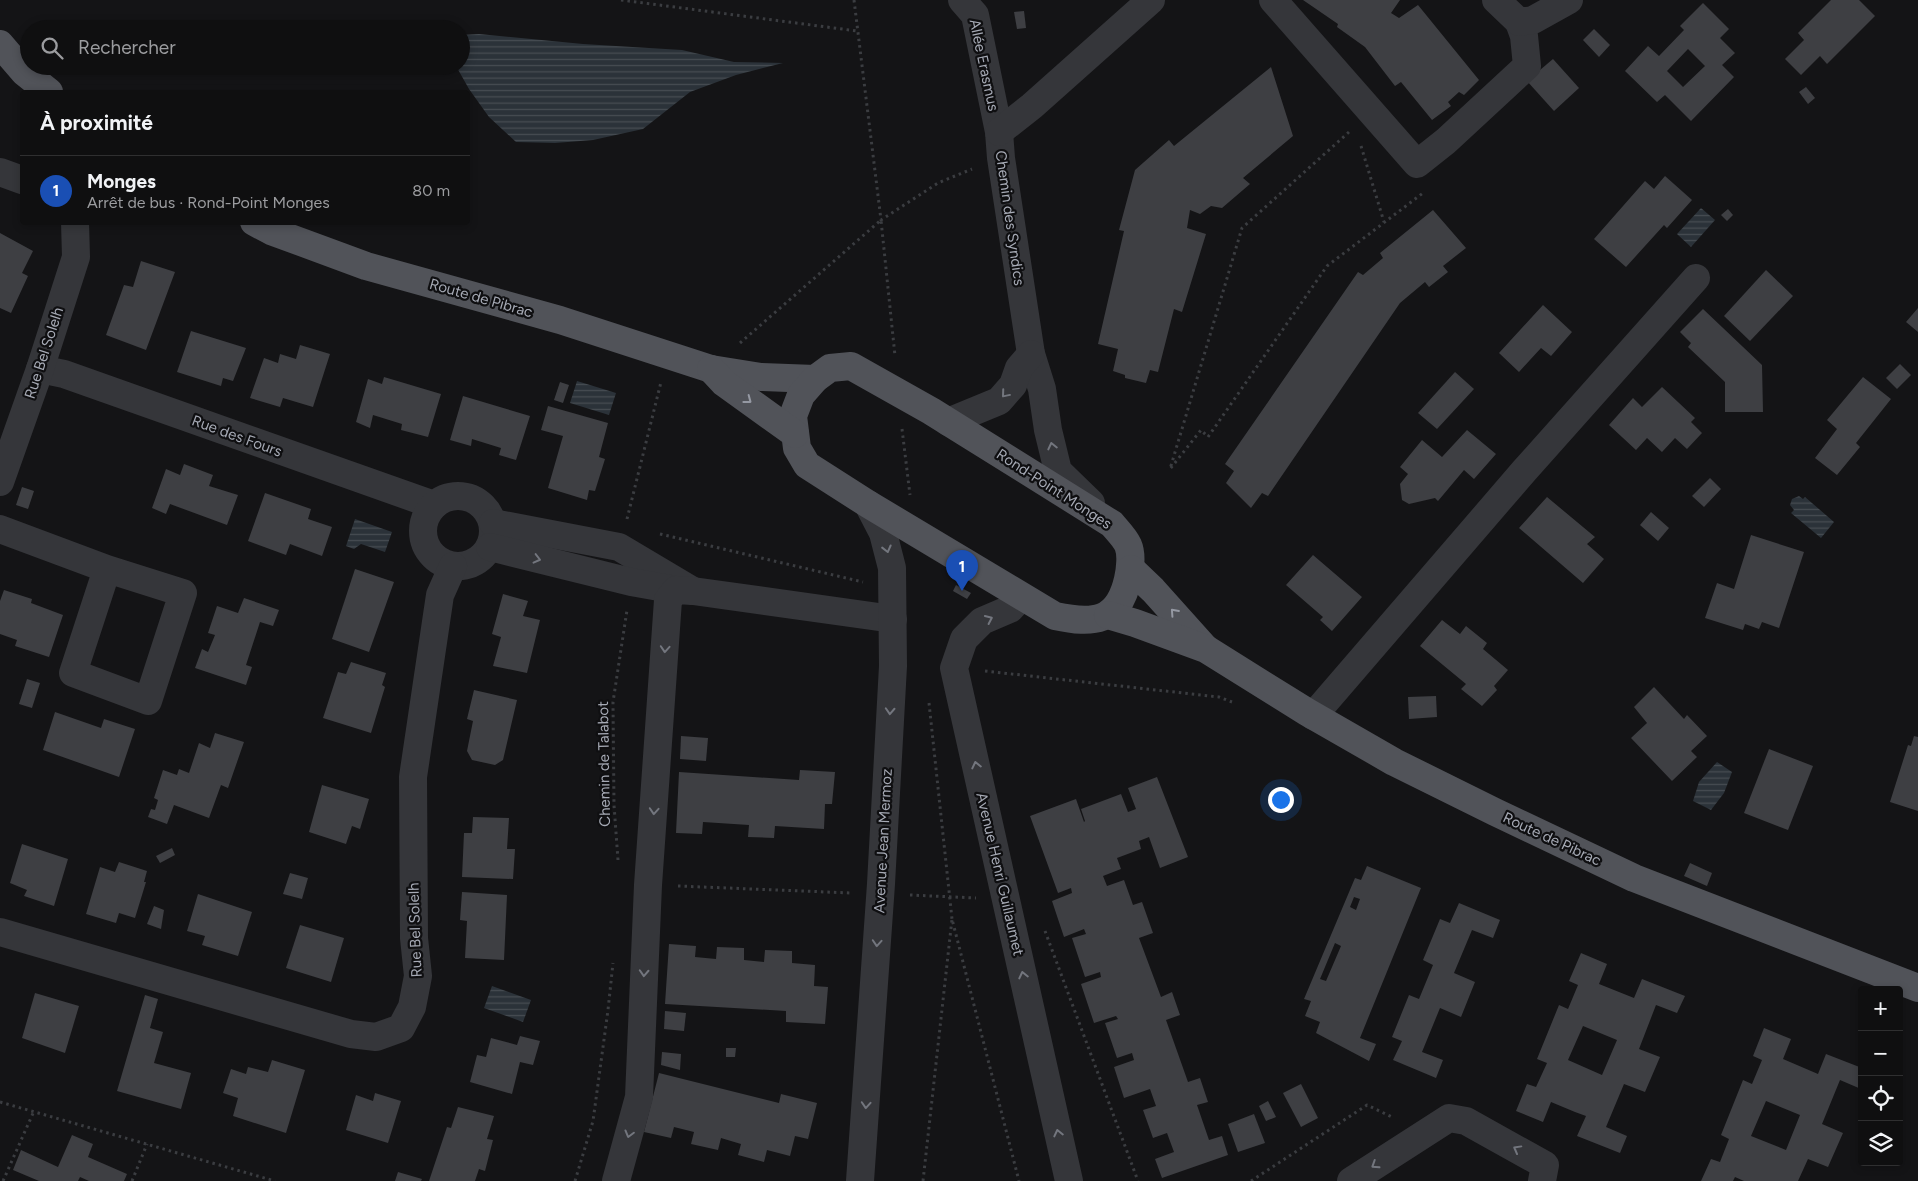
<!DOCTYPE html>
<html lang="fr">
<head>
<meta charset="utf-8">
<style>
  :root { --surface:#0f0f10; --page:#181819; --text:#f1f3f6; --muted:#9b9c9f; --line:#2f2f30; --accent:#d93025 }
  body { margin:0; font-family:Figtree,sans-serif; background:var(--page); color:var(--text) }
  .controls { position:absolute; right:15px; bottom:15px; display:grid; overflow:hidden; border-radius:5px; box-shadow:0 2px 8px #0003 }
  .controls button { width:45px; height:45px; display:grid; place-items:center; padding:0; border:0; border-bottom:1px solid var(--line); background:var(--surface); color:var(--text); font:25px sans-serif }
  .you { position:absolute; left:1280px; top:799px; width:18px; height:18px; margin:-12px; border:4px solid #fff; border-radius:50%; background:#1a73e8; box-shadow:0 0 0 8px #1a73e833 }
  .badge { display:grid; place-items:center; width:32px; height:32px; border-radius:50%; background:var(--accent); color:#fff; font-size:16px; font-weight:700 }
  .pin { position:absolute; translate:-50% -41px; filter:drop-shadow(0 1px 2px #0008) }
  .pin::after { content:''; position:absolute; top:26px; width:18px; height:15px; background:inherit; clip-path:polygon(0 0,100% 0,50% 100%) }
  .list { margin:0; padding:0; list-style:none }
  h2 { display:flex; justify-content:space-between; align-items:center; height:65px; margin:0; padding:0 20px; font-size:21px }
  h2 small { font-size:16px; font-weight:400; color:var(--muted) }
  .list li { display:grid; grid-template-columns:32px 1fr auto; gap:15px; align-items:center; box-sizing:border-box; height:70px; padding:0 20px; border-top:1px solid var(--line) }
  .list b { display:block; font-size:19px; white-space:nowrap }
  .list p { margin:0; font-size:16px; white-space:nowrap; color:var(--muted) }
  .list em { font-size:16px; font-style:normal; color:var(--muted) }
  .icon { flex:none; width:28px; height:28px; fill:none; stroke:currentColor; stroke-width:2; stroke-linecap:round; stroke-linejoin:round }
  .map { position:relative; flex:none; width:1918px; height:1181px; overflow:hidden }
  .search { position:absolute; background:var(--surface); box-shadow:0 2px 8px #0003; left:20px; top:20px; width:450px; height:55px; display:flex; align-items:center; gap:12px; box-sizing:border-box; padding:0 18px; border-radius:28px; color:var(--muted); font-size:19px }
  .panel { position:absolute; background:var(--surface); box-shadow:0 2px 8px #0003; left:20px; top:90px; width:450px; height:135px; border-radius:5px }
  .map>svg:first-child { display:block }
  .water { fill:url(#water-rules) }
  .building { fill:#3e3f43; fill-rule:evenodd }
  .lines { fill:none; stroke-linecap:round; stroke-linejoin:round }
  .path { stroke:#3b3d41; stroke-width:3; stroke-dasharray:2.5 4; stroke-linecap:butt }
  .minor { stroke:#35363a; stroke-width:28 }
  .major { stroke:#515359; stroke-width:28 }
  .oneway { stroke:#73767e }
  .oneway2 { stroke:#9599a3 }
  .labels { text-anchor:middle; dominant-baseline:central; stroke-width:4.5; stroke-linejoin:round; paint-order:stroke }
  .street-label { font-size:15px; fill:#a6aab5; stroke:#0f0f11 }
</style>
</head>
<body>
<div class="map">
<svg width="1918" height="1181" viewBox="0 0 1918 1181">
  <defs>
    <pattern id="water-rules" width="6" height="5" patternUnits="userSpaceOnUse" patternTransform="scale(1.25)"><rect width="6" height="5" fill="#2b3239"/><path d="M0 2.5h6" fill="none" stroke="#474d53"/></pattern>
  </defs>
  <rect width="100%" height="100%" fill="#141416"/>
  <g class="water">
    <polygon points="479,34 583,44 682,50 734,62 783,63 736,75 690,92 643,129 593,140 555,143 516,142 489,117 469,89 456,66 461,66 461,35"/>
    <polygon points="1701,208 1715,220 1691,247 1677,234"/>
    <polygon points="577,381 616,393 609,415 570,403"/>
    <polygon points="1799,496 1803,499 1805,497 1834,522 1821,538 1791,513 1794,510 1790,505 1792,499"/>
    <polygon points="355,519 392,532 385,552 361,544 354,549 346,546"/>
    <polygon points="1717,762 1732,772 1724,793 1711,810 1693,801 1699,782"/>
    <polygon points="492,986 531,1000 523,1022 484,1008"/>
  </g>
  <g class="building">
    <polygon points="1303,0 1400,0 1391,13 1399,18 1418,5 1479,80 1464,95 1459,92 1448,102 1451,106 1432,120 1401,82 1395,86 1365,47 1337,27 1338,24"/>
    <polygon points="1831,0 1859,0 1875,16 1827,64 1820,56 1801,75 1785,59 1804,40 1798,33"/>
    <path d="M1703,3L1729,29L1720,38L1735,53L1722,65L1734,77L1691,121L1665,95L1657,102L1625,71L1648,46L1659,56L1684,30L1680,26ZM1688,49L1705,66L1683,87L1667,71Z"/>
    <polygon points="1024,11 1026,28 1017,29 1014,12"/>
    <polygon points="1594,29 1610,45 1599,57 1583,40"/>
    <polygon points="1553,59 1579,88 1554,111 1527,81"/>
    <polygon points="1271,67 1293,136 1243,178 1250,184 1222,208 1211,206 1200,214 1190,210 1187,228 1206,234 1182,312 1174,309 1158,372 1150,370 1146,383 1125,378 1125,375 1113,371 1118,349 1098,344 1124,231 1119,230 1135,170 1169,140 1174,146"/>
    <polygon points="1806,87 1815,98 1808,104 1799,92"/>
    <polygon points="1665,176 1692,200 1667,228 1664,225 1626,267 1594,239 1645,181 1654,189"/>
    <polygon points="1728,209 1733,215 1727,221 1721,215"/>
    <polygon points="1433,210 1466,248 1443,266 1448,272 1429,287 1425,282 1400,303 1268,496 1262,493 1251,508 1226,483 1234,471 1225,464 1358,272 1363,275 1383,258 1380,253"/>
    <polygon points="0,233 33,251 22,273 28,276 11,313 0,308"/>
    <polygon points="141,261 175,272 146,350 106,335 124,285 133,287"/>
    <polygon points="1766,270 1793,296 1750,341 1724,316"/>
    <polygon points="1543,305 1572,332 1551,356 1541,348 1519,372 1499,353"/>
    <polygon points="1918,308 1918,332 1906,322"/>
    <polygon points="1703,309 1762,365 1763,412 1725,412 1725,382 1688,347 1691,343 1680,332"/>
    <polygon points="191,331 246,348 233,381 223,378 221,386 177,372"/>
    <polygon points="300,345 330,354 313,407 283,398 280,407 250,398 264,358 278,363 280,354 296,359"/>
    <polygon points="1900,364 1911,375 1897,389 1886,378"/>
    <polygon points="1455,372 1474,389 1437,429 1418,413"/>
    <polygon points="384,377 441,394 428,437 401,430 402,424 373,415 370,428 356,422 368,379 382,384"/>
    <polygon points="1863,377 1891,399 1856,443 1860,447 1837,475 1815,458 1837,429 1827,420"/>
    <polygon points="560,382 569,385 563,403 554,400"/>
    <polygon points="1662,387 1695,418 1691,422 1702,433 1687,449 1675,438 1662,452 1647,438 1636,450 1609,425 1633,398 1642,407"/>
    <polygon points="463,396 530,416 516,460 499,455 501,448 472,439 471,446 450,440"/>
    <polygon points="548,406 608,423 599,457 605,459 595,491 589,490 587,500 548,488 563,436 541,430"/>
    <polygon points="1467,430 1496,454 1474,479 1464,470 1438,501 1435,498 1409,504 1402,500 1400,484 1408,474 1400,467 1422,440 1442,457"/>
    <polygon points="184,464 213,475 209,486 238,495 227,525 170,504 166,514 152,508 166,469 180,475"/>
    <polygon points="1710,478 1721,489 1704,507 1692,496"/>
    <polygon points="22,487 34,491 28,509 16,505"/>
    <polygon points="265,493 311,509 308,519 332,527 322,556 290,544 286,555 248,541"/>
    <polygon points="1547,497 1595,537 1587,544 1604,559 1583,583 1519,528"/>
    <polygon points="1651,512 1669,528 1658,541 1640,525"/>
    <polygon points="1751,535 1804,552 1779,628 1762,622 1759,629 1745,624 1743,630 1705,618 1717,583 1734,589"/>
    <polygon points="1313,555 1362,597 1332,631 1320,620 1323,617 1286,585"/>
    <polygon points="355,569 394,582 369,652 332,639"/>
    <polygon points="956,585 971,593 967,599 953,591"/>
    <polygon points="4,590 32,599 31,603 63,615 49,657 15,646 17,640 0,634 0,601"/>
    <polygon points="503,594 528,601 523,616 540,620 527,673 493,666 501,637 492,634"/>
    <polygon points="244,598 279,610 273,626 260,622 246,665 252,667 246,685 195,668 202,649 208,652 215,635 208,633 217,606 238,613"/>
    <polygon points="1442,620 1460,634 1466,626 1487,643 1483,649 1508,670 1494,686 1497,690 1482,706 1461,689 1466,684 1420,646"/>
    <polygon points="351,662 386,673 382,685 385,687 371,733 323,718 338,672 346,674"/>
    <polygon points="27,679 40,683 32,708 19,704"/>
    <polygon points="1654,687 1684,719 1687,715 1707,736 1691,751 1697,757 1672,781 1631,738 1647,723 1634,707"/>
    <polygon points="474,690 517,700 503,760 495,765 472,760 467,751 473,721 467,719"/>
    <polygon points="1436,696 1437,717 1409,719 1408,697"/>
    <polygon points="55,712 101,728 104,719 135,729 119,777 43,750"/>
    <polygon points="215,733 244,742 228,788 221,785 209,818 174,805 167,824 148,817 151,809 155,810 158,800 154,798 163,770 177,775 179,769 189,773 199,743 210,748"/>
    <polygon points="681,736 708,738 706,761 680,759"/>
    <polygon points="1914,736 1918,737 1918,811 1890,802 1908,745 1911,746"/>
    <polygon points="1769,749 1813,766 1788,830 1744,813"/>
    <polygon points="800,770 835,772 832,804 825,804 824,829 775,826 774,838 748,837 749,825 703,822 702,834 676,833 679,772 799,780"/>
    <polygon points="1157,777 1188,857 1160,868 1149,837 1139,841 1141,849 1117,858 1121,869 1103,876 1107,886 1124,880 1133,905 1142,902 1153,933 1139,938 1161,997 1172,992 1180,1015 1166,1020 1188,1082 1200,1078 1208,1102 1197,1105 1209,1140 1222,1136 1228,1155 1162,1178 1155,1159 1174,1152 1167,1133 1153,1138 1143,1110 1156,1106 1150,1089 1124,1098 1114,1067 1134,1060 1132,1053 1117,1058 1105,1023 1118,1019 1116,1016 1094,1023 1081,984 1101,977 1100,972 1085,977 1072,938 1086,934 1084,929 1064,937 1052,901 1072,893 1071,888 1058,893 1030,816 1076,799 1084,822 1085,821 1081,809 1121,794 1128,812 1136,809 1128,788"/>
    <polygon points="322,785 369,799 360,829 352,826 346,844 309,832"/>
    <polygon points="473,817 509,818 507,849 515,849 513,879 462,877 464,833 472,833"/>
    <polygon points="22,844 68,859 54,906 24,896 27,890 10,883"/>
    <polygon points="172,848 175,855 160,863 156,856"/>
    <polygon points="119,862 147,871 144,882 146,882 135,918 119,913 116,923 86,914 100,867 115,872"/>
    <polygon points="1690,863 1712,873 1707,886 1684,876"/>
    <path d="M1367,866L1421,888L1360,1038L1376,1044L1369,1061L1316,1033L1320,1022L1305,1016L1311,1001L1304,999L1355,878L1361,880ZM1354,897L1360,899L1356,910L1350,907ZM1335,943L1341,946L1326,981L1320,979Z"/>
    <polygon points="290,873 308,878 302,899 283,894"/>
    <polygon points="462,892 507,895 504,960 465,958 467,921 460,920"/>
    <polygon points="198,894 252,912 238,956 202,945 205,936 187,931"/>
    <polygon points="1459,903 1500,920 1493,938 1472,930 1454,973 1475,982 1461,1017 1440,1008 1422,1052 1443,1060 1436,1078 1393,1060 1402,1041 1392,1037 1409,995 1419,999 1433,965 1423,960 1440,919 1450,923"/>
    <polygon points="154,906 164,910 161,929 147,924"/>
    <polygon points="300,925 344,938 331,982 286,968"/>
    <polygon points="669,944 696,946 695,957 716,959 717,947 744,948 744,960 764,962 765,950 792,951 792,963 815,965 814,986 828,987 825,1024 786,1022 786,1011 665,1004"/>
    <path d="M1581,953L1607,964L1599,984L1634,998L1642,979L1685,996L1677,1013L1656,1005L1639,1049L1660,1057L1645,1092L1624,1084L1606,1127L1627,1136L1620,1153L1577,1136L1586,1116L1575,1112L1551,1102L1543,1122L1516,1111L1527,1084L1536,1087L1547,1063L1537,1059L1559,1005L1568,1009L1578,985L1569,981ZM1583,1026L1617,1040L1602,1075L1568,1060Z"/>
    <polygon points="35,993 79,1006 65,1053 22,1038"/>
    <polygon points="145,995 158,999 150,1028 163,1032 154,1063 191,1073 181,1109 117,1091"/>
    <polygon points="665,1011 686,1013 684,1031 664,1029"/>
    <path d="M1764,1028L1791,1039L1783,1059L1818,1074L1826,1054L1862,1068L1861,1089L1840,1080L1822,1124L1843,1133L1828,1167L1808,1159L1798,1181H1744L1735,1177L1733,1181H1701L1711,1159L1720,1162L1729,1139L1721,1135L1743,1080L1752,1084L1762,1060L1753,1056ZM1766,1101L1800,1115L1786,1150L1751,1136Z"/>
    <polygon points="520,1036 540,1041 533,1065 520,1062 512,1094 470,1082 477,1055 486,1057 491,1038 517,1045"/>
    <polygon points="726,1048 736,1048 735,1057 726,1057"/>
    <polygon points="662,1052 681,1054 680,1070 661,1065"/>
    <polygon points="272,1060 305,1070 286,1133 233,1116 238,1098 223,1093 231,1069 246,1074 248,1067 268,1072"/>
    <polygon points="659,1073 779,1103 781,1094 817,1103 808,1139 795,1136 790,1156 767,1150 764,1162 738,1155 741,1144 721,1138 718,1150 691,1144 694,1132 674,1127 671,1138 644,1132"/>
    <polygon points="1301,1084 1318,1118 1301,1127 1283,1093"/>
    <polygon points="375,1093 401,1101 388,1143 346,1130 356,1095 373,1101"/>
    <polygon points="1268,1101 1276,1117 1266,1121 1259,1106"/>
    <polygon points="458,1107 494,1116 487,1139 493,1140 485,1171 479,1169 475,1181 429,1181 447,1127 451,1128"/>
    <polygon points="1254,1114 1265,1143 1238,1152 1228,1124"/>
    <polygon points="72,1135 93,1144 88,1157 127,1174 124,1181 89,1181 80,1177 78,1181 39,1181 13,1170 21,1150 58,1167"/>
    <polygon points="398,1172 422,1179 421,1181 395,1181"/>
  </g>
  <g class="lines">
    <g class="path">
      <polyline points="621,0 857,31"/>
      <polyline points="854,0 881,220 938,183 972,169"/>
      <polyline points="1349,132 1242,228 1170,469 1201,430 1208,437 1327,266 1423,193"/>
      <polyline points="1361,146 1384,222"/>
      <polyline points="740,343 881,220 895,356"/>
      <polyline points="902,429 910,495"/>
      <polyline points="627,519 661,382"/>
      <polyline points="660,534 863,582"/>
      <polyline points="985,671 1219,697 1232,702"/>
      <polyline points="929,703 952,919"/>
      <polyline points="618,860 614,805 613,702 627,610"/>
      <polyline points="678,886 851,893"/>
      <polyline points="910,895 976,898"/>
      <polyline points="1045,931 1138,1181"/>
      <polyline points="0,1102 275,1181"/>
      <polyline points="3,1181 34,1111"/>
      <polyline points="132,1181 147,1144"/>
      <polyline points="575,1181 593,1121 608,1010 613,963"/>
      <polyline points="923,1181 952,919 1019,1181"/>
      <polyline points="1251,1181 1367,1105 1394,1118"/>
    </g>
    <g class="minor">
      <polyline points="962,0 975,15 999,132 1001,158 1031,354 1042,389 1048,430 1058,471 1091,503"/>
      <polyline points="1273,0 1417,164 1446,141 1527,66 1524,36 1519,22"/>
      <polyline points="1496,0 1519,22 1533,20 1569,0"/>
      <polyline points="999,132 1032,106 1151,0"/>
      <polyline points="0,172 22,180"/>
      <polyline points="40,369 64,374 434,505"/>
      <polyline points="948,422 999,401 1013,385 1019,368 1031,354"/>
      <polyline points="0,482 40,369 76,257 75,222"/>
      <circle cx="458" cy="531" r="35"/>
      <polyline points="493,523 619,547 693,591"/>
      <polyline points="0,529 107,569 183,593 148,701 73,673 107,569"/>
      <polyline points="490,547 631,582 676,590"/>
      <polyline points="1021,597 1010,609 982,621 964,639 954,668 1069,1181"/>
      <polyline points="1313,716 1524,471 1696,278"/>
      <polyline points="0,932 351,1034 376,1037 401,1028 412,1007 418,976 414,938 413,777 440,595 453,566"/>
      <polyline points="616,1181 639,1097 648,885 668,600 676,590 693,591 893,619"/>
      <polyline points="860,1181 881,884 893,666 892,568 883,533 868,504"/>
      <polyline points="1351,1181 1449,1118 1466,1121 1545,1165 1542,1181"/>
    </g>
    <g class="major">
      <polyline points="0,44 24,72 49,92"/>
      <polyline points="254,222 271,231 366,266 560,320 711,369 761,377 815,379"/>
      <path d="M851,366L931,411L1112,524C1117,530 1125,538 1128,545C1132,554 1130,570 1128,579C1118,623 1093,624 1055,616L868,504L807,465L797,448L793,416L801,395L815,379L830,368Z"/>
      <polyline points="711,369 724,383 795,434"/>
      <polyline points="1131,569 1153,590 1205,648"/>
      <polyline points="1108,615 1135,623 1206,649 1307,712 1394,762 1495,812 1634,878 1918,988"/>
    </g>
  </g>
  <defs><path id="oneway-chevron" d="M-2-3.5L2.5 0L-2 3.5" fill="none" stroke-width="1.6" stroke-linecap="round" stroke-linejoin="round" transform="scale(1.25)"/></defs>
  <g class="oneway">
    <use href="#oneway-chevron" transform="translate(1005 394) rotate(130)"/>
    <use href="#oneway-chevron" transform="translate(1052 446) rotate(-103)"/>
    <use href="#oneway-chevron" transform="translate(887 549) rotate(76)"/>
    <use href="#oneway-chevron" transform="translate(537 559) rotate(14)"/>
    <use href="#oneway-chevron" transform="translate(989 619) rotate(-25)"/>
    <use href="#oneway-chevron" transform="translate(665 649) rotate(94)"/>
    <use href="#oneway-chevron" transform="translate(890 711) rotate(93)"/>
    <use href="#oneway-chevron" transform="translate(976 765) rotate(-103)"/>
    <use href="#oneway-chevron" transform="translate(654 811) rotate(94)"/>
    <use href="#oneway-chevron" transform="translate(877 943) rotate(94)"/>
    <use href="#oneway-chevron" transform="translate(644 973) rotate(93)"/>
    <use href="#oneway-chevron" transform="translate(1023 975) rotate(-103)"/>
    <use href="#oneway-chevron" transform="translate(866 1105) rotate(94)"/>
    <use href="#oneway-chevron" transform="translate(1058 1133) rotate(-103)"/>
    <use href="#oneway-chevron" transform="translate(629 1134) rotate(105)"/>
    <use href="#oneway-chevron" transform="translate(1517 1149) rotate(-151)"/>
    <use href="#oneway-chevron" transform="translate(1375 1165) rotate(147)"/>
  </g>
  <g class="oneway2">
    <use href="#oneway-chevron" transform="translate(748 400) rotate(37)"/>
    <use href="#oneway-chevron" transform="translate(1174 612) rotate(-132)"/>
  </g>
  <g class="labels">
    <g class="street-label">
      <text transform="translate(984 65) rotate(78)">Allée Erasmus</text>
      <text transform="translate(1010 218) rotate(82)">Chemin des Syndics</text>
      <text transform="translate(481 298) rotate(16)">Route de Pibrac</text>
      <text transform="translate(44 353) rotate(-72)">Rue Bel Solelh</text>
      <text transform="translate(237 436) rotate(20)">Rue des Fours</text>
      <text transform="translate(1054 489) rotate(33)">Rond-Point Monges</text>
      <text transform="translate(604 764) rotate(-91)">Chemin de Talabot</text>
      <text transform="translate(1552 839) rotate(25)">Route de Pibrac</text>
      <text transform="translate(883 841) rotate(-87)">Avenue Jean Mermoz</text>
      <text transform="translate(1000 874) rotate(77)">Avenue Henri Guillaumet</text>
      <text transform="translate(415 930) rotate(-92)">Rue Bel Solelh</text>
    </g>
  </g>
</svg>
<div class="controls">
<button>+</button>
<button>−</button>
<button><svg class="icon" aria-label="locate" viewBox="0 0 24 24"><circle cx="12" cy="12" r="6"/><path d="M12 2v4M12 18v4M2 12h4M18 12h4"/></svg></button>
<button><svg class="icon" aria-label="layers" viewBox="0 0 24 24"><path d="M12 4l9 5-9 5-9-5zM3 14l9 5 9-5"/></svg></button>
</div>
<div class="you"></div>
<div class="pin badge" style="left:962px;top:591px;background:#1a4fb4">1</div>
<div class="search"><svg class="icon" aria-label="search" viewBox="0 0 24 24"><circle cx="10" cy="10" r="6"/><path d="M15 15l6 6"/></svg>Rechercher</div>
<section class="panel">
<h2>À proximité<small></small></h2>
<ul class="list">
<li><span class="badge" style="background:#1a4fb4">1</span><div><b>Monges</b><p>Arrêt de bus · Rond-Point Monges</p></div><em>80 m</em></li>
</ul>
</section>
</div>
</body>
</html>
